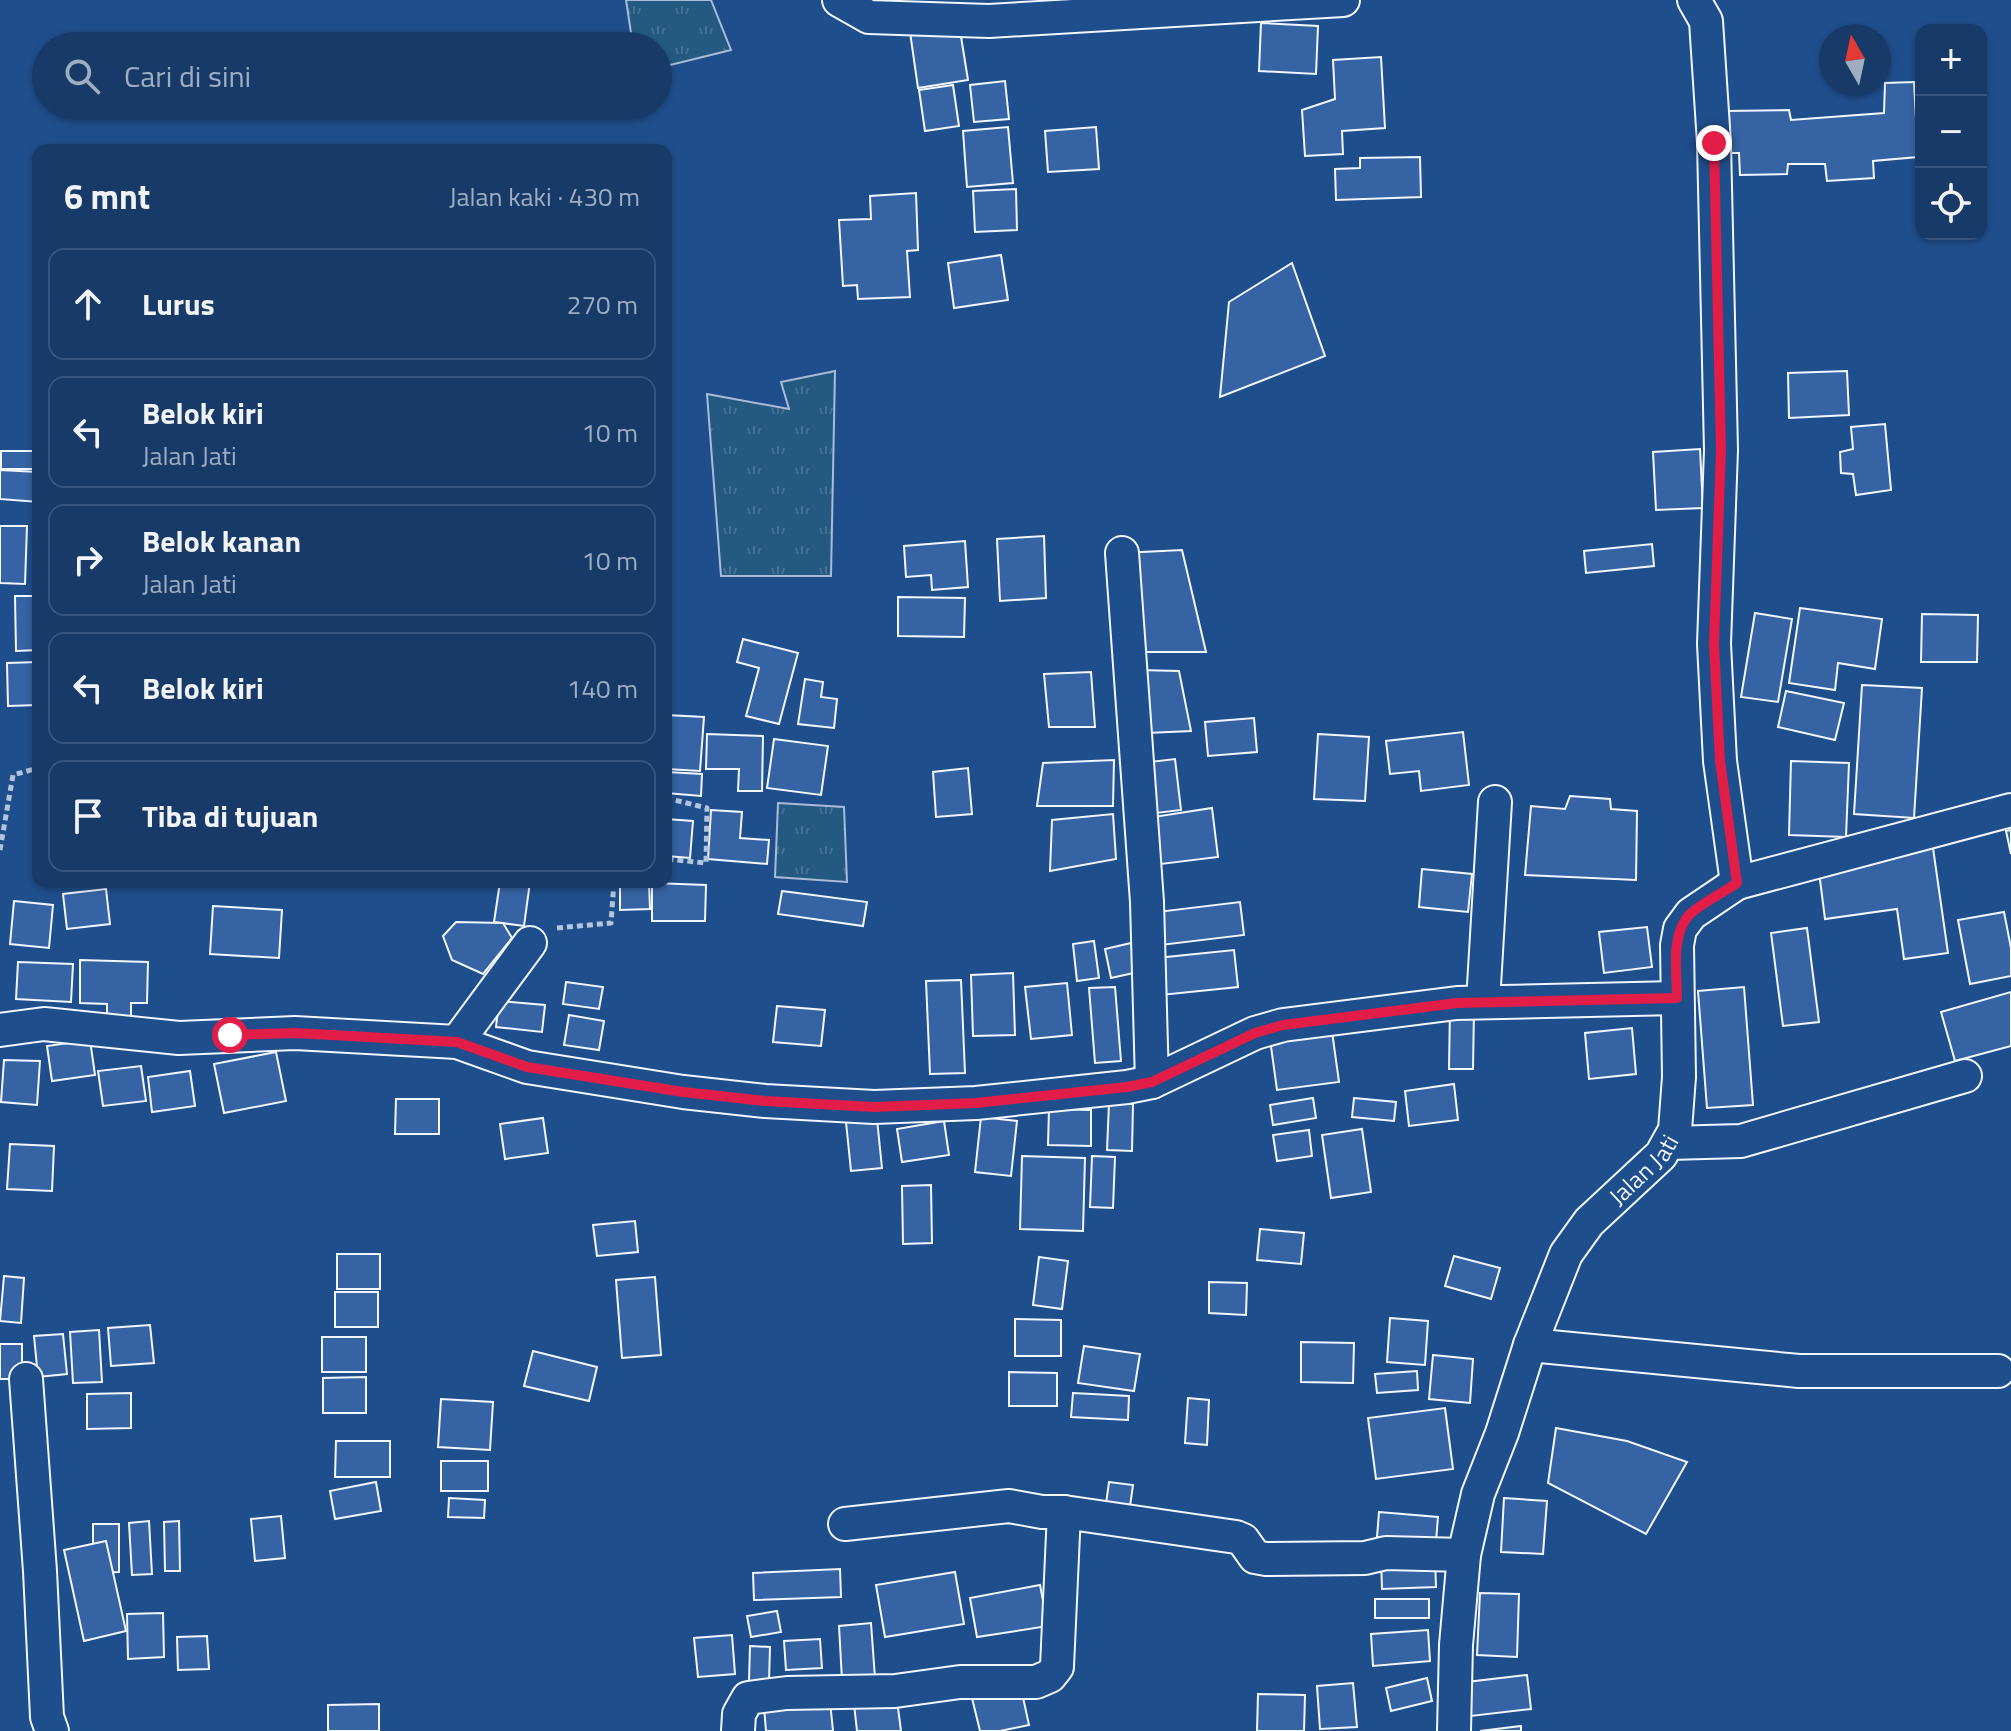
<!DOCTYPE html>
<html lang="id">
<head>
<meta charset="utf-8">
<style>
  :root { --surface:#173a69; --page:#20416f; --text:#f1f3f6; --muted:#9eadc0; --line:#36547d }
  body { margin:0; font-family:"Titillium Web",sans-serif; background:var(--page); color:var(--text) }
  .controls { position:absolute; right:24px; top:24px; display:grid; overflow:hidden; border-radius:16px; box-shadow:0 2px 6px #0004 }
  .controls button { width:72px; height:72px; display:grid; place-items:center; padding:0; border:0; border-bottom:2px solid var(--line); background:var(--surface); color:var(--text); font:40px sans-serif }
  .compass { position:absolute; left:1819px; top:24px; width:72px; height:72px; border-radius:50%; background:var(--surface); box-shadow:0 2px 6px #0004; rotate:351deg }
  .stop { position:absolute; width:24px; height:24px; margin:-18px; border:6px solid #e11d48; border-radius:50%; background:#fff }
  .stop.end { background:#e11d48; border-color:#fff; box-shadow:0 2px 8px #0008 }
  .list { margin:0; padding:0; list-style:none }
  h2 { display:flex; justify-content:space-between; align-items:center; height:104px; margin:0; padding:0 32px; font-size:34px }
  h2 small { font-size:26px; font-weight:400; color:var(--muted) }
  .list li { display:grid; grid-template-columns:52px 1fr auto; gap:24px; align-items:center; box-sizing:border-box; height:112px; margin:0 16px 16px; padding:0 16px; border:2px solid var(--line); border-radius:16px }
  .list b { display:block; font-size:30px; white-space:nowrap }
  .list p { margin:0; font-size:26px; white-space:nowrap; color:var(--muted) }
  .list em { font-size:26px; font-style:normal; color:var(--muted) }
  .icon { flex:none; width:44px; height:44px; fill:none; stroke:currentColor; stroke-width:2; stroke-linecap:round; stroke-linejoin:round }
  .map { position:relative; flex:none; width:2011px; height:1731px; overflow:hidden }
  .search { position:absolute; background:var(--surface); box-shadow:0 2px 6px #0004; left:32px; top:32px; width:640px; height:88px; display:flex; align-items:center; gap:20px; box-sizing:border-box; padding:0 28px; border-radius:44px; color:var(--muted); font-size:30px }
  .panel { position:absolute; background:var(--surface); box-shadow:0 2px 6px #0004; left:32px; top:144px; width:640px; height:744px; border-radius:16px }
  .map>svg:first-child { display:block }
  .grass { fill:url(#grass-tufts); stroke:#a8bbd7; stroke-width:2 }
  .building { fill:#3563a3; stroke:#f2f6ff; stroke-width:2 }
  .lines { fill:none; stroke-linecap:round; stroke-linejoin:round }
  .minor-casing { stroke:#f2f6ff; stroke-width:36 }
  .path { stroke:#b3c4dc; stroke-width:5; stroke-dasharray:6 4; stroke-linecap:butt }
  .minor { stroke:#1f4e8c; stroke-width:32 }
  .route { stroke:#e11d48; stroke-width:10 }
  .labels { text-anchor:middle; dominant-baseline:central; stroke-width:6; stroke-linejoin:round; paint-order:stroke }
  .street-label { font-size:24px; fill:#f2f6ff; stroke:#1f4e8c }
</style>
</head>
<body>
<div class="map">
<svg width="2011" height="1731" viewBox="0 0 2011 1731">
  <defs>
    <pattern id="grass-tufts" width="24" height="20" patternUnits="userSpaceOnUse" patternTransform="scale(2)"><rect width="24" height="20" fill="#245a82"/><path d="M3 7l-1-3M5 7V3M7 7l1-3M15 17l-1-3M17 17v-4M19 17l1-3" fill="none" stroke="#447295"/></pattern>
  </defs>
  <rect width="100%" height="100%" fill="#1f4e8c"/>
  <g class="grass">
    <polygon points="626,0 711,0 731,50 658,68 658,46 633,46"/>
    <polygon points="835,371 831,576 721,576 707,394 789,409 781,382"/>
    <polygon points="778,803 844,807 847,882 775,877"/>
  </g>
  <g class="building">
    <polygon points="1261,23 1318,26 1316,74 1259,71"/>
    <polygon points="959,24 968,80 918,88 910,32"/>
    <polygon points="1381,57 1385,128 1342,131 1343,154 1305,156 1302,110 1335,99 1333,60"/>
    <polygon points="1005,81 1009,119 974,122 970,85"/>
    <polygon points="1914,82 1918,157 1873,161 1874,178 1827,181 1825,164 1788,164 1787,174 1740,175 1739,153 1727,153 1726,111 1789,110 1791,120 1884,113 1885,83"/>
    <polygon points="953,85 959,126 925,131 919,90"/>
    <polygon points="1008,127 1013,183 967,187 963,131"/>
    <polygon points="1096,127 1099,169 1048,172 1045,131"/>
    <polygon points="1420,157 1421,197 1336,200 1335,169 1360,168 1360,158"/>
    <polygon points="1016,189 1017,230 975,232 973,191"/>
    <polygon points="916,193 918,250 907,251 910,297 858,299 857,285 843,286 839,220 871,219 870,196"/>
    <polygon points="1001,255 1008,300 954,308 948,263"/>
    <polygon points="1292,263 1325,356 1220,397 1229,302"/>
    <polygon points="1847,371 1849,415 1789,418 1788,373"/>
    <polygon points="1885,424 1891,490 1856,495 1853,474 1841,473 1840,452 1853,449 1851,427"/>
    <polygon points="1700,449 1703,508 1656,510 1653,452"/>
    <rect x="1" y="451" width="37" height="18"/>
    <polygon points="0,470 38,472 38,502 0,499"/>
    <polygon points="0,526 27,526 25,584 0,583"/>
    <polygon points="1044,536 1046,598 1000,601 997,539"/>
    <polygon points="965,541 968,587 932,590 931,575 906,577 904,546"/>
    <polygon points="1652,544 1654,566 1586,573 1584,551"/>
    <polygon points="1182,550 1206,652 1138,652 1122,553"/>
    <polygon points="15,596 38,596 38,650 16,651"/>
    <polygon points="898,597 965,598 964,637 898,636"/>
    <polygon points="1800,608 1882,619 1875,669 1838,663 1835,690 1789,683"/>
    <polygon points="1755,613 1792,619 1778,702 1741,697"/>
    <polygon points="1922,614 1978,615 1977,662 1921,662"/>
    <polygon points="743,639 798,653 779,724 746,716 759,668 737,662"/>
    <polygon points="38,662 38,705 8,706 7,663"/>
    <polygon points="1138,670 1179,671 1191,731 1147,733"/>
    <polygon points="1091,672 1095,727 1049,727 1044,674"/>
    <polygon points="805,679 823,682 821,697 837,699 834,728 798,724"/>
    <polygon points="1862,685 1922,688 1914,818 1854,814"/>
    <polygon points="1786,691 1844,703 1835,740 1778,727"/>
    <polygon points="666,715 704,717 700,771 667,769 670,735 666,735"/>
    <polygon points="1254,718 1257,752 1208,756 1205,722"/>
    <polygon points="1463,732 1469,785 1421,791 1419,771 1390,774 1386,741"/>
    <polygon points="707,734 763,736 762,791 738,791 739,769 706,769"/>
    <polygon points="1318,734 1369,737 1365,801 1314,799"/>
    <polygon points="774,739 828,746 821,795 767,788"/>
    <polygon points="1175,759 1181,810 1148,814 1141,763"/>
    <polygon points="1114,760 1113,806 1037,806 1043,763"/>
    <polygon points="1791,761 1849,763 1846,837 1789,835"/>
    <polygon points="968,768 972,814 936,817 933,772"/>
    <polygon points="667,772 702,774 701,796 666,793"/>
    <polygon points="1570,796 1610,799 1611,809 1637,811 1636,880 1525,875 1531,806 1565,809"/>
    <polygon points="1212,808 1218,857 1153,865 1147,818"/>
    <polygon points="711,810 742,812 740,838 769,840 767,864 708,859"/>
    <polygon points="1113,814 1116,859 1050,871 1052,820"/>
    <polygon points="666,819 693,821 690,858 666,856"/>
    <polygon points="2011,830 2011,854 2006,831"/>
    <polygon points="1933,848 1948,953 1904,959 1897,909 1825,919 1818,864"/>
    <polygon points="1422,869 1472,874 1468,912 1419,907"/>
    <polygon points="500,882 530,882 524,926 494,922"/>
    <polygon points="620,882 649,882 650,909 620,910"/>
    <polygon points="652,883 706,885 705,921 652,921"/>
    <polygon points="106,889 110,924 67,929 63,894"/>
    <polygon points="782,891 867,902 863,926 778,914"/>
    <polygon points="14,901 53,905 49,948 10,944"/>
    <polygon points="1240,902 1244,935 1161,945 1157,912"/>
    <polygon points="213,906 282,910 279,958 210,954"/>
    <polygon points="2004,912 2011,948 2011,976 1970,984 1958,920"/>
    <polygon points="456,922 503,923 512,938 483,974 452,960 443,936"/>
    <polygon points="1647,927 1652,967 1604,973 1599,932"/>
    <polygon points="1807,928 1819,1022 1783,1026 1771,933"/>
    <polygon points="1094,941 1099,978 1077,981 1073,944"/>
    <polygon points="1131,943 1138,972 1111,978 1105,949"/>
    <polygon points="1234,950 1238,987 1161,995 1157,958"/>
    <polygon points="80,960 148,962 147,1003 131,1003 131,1023 107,1022 107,1004 80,1003"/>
    <polygon points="18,962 73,964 71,1002 16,999"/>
    <polygon points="1013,973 1015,1035 973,1036 971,975"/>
    <polygon points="961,980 965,1073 930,1074 926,981"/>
    <polygon points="566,982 603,987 599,1009 563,1004"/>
    <polygon points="1067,983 1072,1035 1031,1039 1025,987"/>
    <polygon points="1115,987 1121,1061 1095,1063 1089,988"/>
    <polygon points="1744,987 1753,1105 1707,1108 1698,991"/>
    <polygon points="2011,992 2011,1046 1955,1061 1941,1012"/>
    <polygon points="499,1001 545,1005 542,1032 496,1027"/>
    <polygon points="777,1006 825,1010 821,1046 773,1042"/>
    <polygon points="1450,1008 1474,1009 1473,1069 1449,1069"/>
    <polygon points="569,1015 604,1021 599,1050 564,1045"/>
    <polygon points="1331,1024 1339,1082 1277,1090 1269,1032"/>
    <polygon points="1632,1028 1636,1074 1589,1079 1585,1033"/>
    <polygon points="90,1040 95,1075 52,1081 47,1046"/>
    <polygon points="276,1052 286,1101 224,1113 214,1064"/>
    <polygon points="4,1060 40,1061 37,1105 1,1102"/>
    <polygon points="141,1066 146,1101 103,1106 98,1071"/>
    <polygon points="190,1071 195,1106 152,1112 148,1077"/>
    <polygon points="1454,1084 1458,1120 1409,1126 1405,1091"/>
    <polygon points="1313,1098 1316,1118 1273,1125 1270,1105"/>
    <polygon points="1354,1098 1396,1102 1394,1121 1352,1117"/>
    <polygon points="396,1099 439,1099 439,1134 395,1134"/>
    <polygon points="1109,1103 1133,1104 1132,1151 1107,1150"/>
    <polygon points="1049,1109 1091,1110 1091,1146 1048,1145"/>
    <polygon points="981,1117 1017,1121 1011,1176 975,1172"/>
    <polygon points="543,1118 548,1153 505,1159 500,1124"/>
    <polygon points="877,1119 882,1168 851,1171 846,1122"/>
    <polygon points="944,1121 949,1155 902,1162 897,1129"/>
    <polygon points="1362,1129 1371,1192 1331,1198 1322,1135"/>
    <polygon points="1309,1130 1312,1156 1277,1161 1273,1135"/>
    <polygon points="10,1144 54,1146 52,1191 7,1189"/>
    <polygon points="1022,1156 1085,1158 1083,1231 1020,1229"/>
    <polygon points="1092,1156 1115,1157 1113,1208 1090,1207"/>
    <polygon points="931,1185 932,1243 903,1244 902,1186"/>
    <polygon points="635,1221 638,1252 597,1256 593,1225"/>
    <polygon points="1260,1229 1304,1233 1301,1264 1257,1260"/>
    <rect x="337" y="1254" width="43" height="35"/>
    <polygon points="1454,1256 1500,1268 1491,1299 1445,1286"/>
    <polygon points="1039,1257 1068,1261 1062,1309 1033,1305"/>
    <polygon points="4,1276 24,1278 21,1323 0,1321"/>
    <polygon points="655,1277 661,1355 622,1358 616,1280"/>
    <polygon points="1209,1282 1247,1283 1246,1315 1209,1313"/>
    <rect x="335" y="1292" width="43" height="35"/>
    <polygon points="1390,1318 1428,1321 1425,1365 1387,1362"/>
    <polygon points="1015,1319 1061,1320 1061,1356 1015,1356"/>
    <polygon points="150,1325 154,1363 111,1366 108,1328"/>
    <polygon points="99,1330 102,1382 73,1383 70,1332"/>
    <polygon points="63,1334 67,1374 38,1377 34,1336"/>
    <rect x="322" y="1337" width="44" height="35"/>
    <polygon points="1301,1342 1354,1343 1353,1383 1301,1382"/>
    <rect x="0" y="1344" width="22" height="35"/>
    <polygon points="1084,1346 1140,1354 1134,1391 1078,1383"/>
    <polygon points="533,1351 597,1367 589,1401 524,1386"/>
    <polygon points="1433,1355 1473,1359 1470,1403 1429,1399"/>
    <polygon points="1417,1371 1418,1390 1377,1393 1375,1374"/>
    <polygon points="1009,1372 1057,1373 1057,1406 1009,1406"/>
    <polygon points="366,1377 366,1413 323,1413 323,1378"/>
    <polygon points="131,1393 131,1428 87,1429 87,1394"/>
    <polygon points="1073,1393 1129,1396 1128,1420 1071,1417"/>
    <polygon points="1188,1398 1209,1400 1207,1445 1185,1443"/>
    <polygon points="441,1399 493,1402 490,1450 438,1447"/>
    <polygon points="1445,1408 1453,1469 1376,1479 1368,1418"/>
    <polygon points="1556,1428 1627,1441 1687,1462 1646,1534 1548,1483"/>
    <polygon points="336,1441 390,1441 390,1477 335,1477"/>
    <rect x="441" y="1461" width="47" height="30"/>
    <polygon points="376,1482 381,1511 335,1519 330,1491"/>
    <polygon points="1109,1482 1133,1485 1128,1521 1104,1518"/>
    <polygon points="449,1498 485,1500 484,1518 448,1517"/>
    <polygon points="1504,1498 1547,1501 1543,1554 1501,1552"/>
    <polygon points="1379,1512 1438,1517 1436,1542 1377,1537"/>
    <polygon points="281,1516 285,1558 255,1561 251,1519"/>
    <polygon points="149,1521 152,1574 132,1575 129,1523"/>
    <polygon points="179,1521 180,1571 165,1571 164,1522"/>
    <polygon points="93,1524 119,1524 119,1572 93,1573"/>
    <polygon points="106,1541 126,1631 84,1641 64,1550"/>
    <polygon points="1435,1558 1436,1587 1382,1589 1381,1559"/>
    <polygon points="840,1569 841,1597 754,1600 753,1573"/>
    <polygon points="955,1572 964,1624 885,1637 876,1585"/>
    <polygon points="1040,1585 1048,1626 977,1637 970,1598"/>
    <polygon points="1480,1593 1519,1594 1517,1657 1477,1655"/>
    <rect x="1375" y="1599" width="54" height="19"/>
    <polygon points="777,1611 781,1632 751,1637 747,1616"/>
    <polygon points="163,1613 164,1657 128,1659 127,1614"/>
    <polygon points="871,1623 875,1678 842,1680 839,1626"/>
    <polygon points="1428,1630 1430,1661 1373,1666 1371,1634"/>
    <polygon points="732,1635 735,1674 698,1677 694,1638"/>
    <polygon points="207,1636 209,1669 178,1670 177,1637"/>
    <polygon points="820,1639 822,1668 786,1670 784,1641"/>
    <polygon points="750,1646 770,1647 769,1682 749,1681"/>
    <polygon points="1527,1675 1531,1709 1471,1716 1467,1682"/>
    <polygon points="1427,1678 1432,1701 1391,1711 1386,1688"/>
    <polygon points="1353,1683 1357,1727 1320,1729 1317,1686"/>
    <polygon points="1021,1688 1029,1725 1000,1731 980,1731 972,1698"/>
    <polygon points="1258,1694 1305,1695 1304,1731 1257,1731"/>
    <polygon points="897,1700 901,1731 857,1731 854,1704"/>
    <polygon points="830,1701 833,1731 766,1731 764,1707"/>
    <polygon points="379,1704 379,1731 328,1731 328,1705"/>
    <polygon points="1521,1726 1521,1731 1480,1731"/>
  </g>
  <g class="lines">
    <defs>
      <g id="minor">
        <polyline points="839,0 869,17 989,21 1343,0"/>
        <polyline points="1694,0 1706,21 1714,143 1721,450 1714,644 1720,761 1737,883"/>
        <polyline points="1122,553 1147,902 1152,1082"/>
        <polyline points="1483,1002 1495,802"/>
        <polyline points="0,1030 44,1024 179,1038 295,1033 457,1042 527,1067 683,1092 765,1101 874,1107 976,1103 1127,1087 1152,1082 1255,1033 1283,1025 1457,1003 1677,998"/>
        <polyline points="457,1042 530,943"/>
        <polyline points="1669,1143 1741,1141 1965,1076"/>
        <polyline points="1530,1345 1799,1371 1998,1371"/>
        <polyline points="26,1379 40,1571 47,1717 52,1731"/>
        <polyline points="845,1524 1009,1506 1042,1512 1064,1512"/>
        <polyline points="738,1731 739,1714 748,1698 787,1693 895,1691 960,1682 1036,1682 1050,1676 1057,1667 1064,1512 1236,1537 1243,1540 1255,1557 1266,1559 1365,1558 1386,1553 1464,1555"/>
        <path id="s1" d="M1454,1731L1456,1645L1464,1555L1478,1494L1502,1433L1530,1345L1566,1254L1589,1222L1661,1155L1675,1130L1679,1077L1677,945L1680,929L1691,914L1737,883L2011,810"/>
      </g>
    </defs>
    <use href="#minor" class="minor-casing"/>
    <g class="path">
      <polyline points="666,798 707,808 706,863 666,859"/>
      <polyline points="0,850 13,775 38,768"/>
      <polyline points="557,928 611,923 614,882"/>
    </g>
    <use href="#minor" class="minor"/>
  </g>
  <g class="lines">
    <path class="route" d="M230,1035L295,1033L457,1042L527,1067L683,1092L765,1101L874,1107L976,1103L1127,1087L1152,1082L1255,1033L1283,1025L1457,1003L1677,998C1677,972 1670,935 1690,914C1703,902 1723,893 1737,883L1720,761L1714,644L1721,450L1714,143"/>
  </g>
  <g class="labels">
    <g class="street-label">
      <text stroke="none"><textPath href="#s1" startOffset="610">Jalan Jati</textPath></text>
    </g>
  </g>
</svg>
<div class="controls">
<button>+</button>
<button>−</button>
<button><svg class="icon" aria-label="locate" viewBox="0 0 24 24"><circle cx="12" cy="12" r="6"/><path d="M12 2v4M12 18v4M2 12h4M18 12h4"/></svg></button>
</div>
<svg class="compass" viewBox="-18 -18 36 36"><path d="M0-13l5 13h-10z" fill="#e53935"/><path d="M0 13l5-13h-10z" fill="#9eadc0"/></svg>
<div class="stop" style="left:230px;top:1035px"></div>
<div class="stop end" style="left:1714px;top:143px"></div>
<div class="search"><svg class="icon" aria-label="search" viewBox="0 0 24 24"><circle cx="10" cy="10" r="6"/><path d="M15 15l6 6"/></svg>Cari di sini</div>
<section class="panel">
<h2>6 mnt<small>Jalan kaki · 430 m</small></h2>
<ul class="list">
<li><svg class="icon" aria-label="ahead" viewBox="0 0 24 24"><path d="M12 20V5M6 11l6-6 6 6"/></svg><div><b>Lurus</b></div><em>270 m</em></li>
<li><svg class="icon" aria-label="left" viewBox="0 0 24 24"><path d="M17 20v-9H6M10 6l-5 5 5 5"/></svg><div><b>Belok kiri</b><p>Jalan Jati</p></div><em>10 m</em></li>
<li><svg class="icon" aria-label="right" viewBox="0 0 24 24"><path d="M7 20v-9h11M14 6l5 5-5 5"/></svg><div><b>Belok kanan</b><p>Jalan Jati</p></div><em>10 m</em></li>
<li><svg class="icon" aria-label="left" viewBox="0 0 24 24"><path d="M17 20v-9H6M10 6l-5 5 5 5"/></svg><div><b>Belok kiri</b></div><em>140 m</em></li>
<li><svg class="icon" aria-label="arrive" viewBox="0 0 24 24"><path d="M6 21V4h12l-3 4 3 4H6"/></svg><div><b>Tiba di tujuan</b></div></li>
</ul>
</section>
</div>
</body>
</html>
